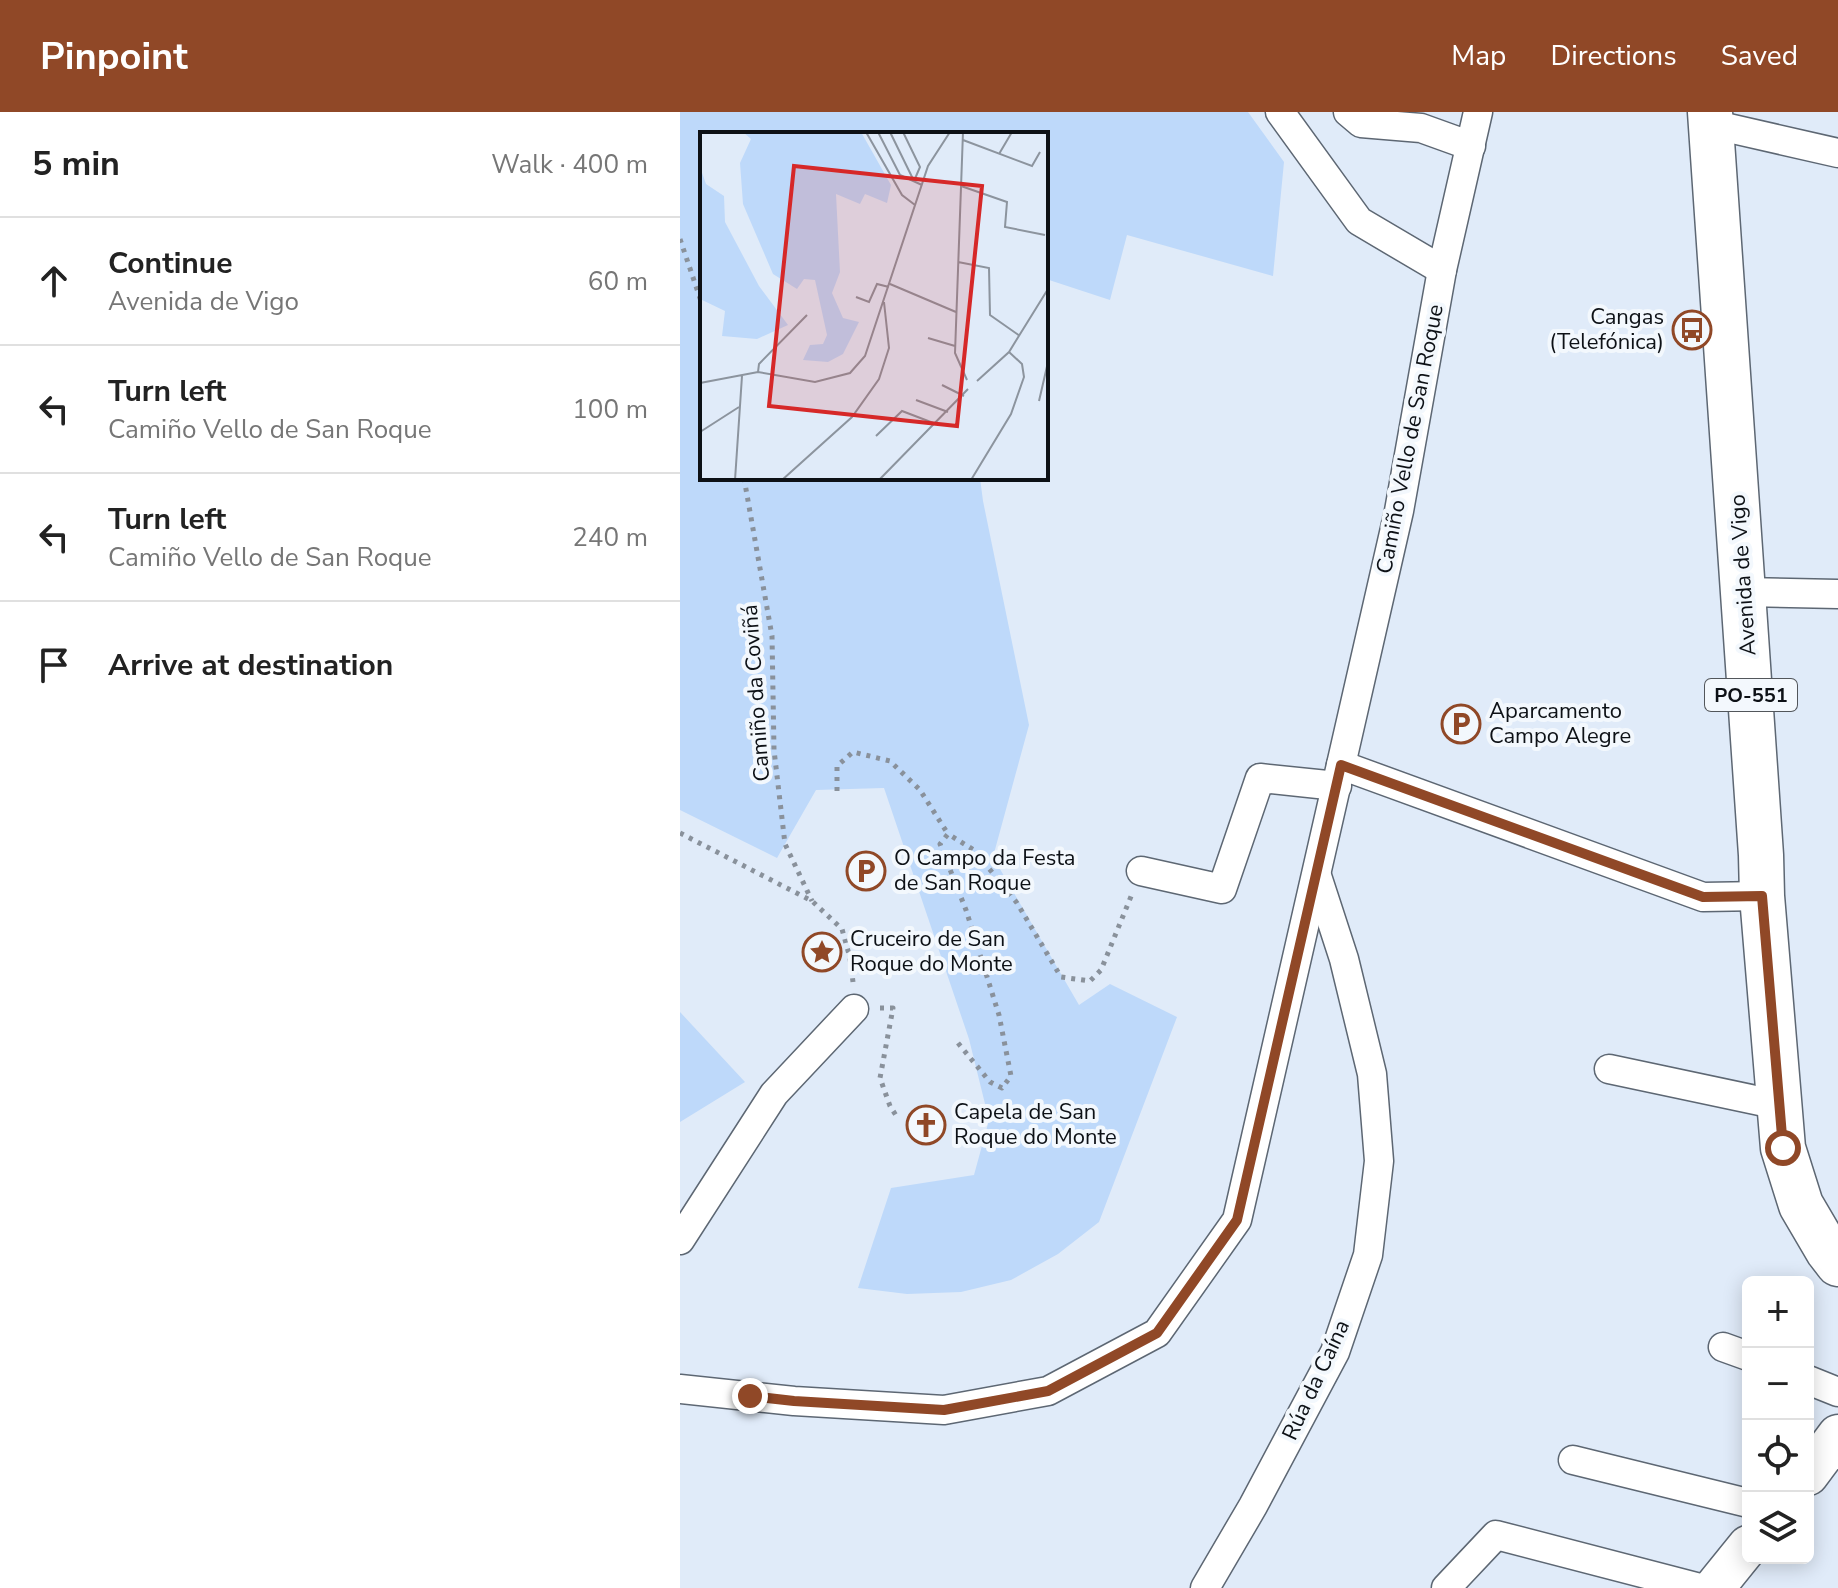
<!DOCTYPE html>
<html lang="en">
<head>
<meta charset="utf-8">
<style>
  :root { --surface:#fff; --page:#f2f2f2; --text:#222; --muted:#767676; --line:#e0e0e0; --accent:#904827 }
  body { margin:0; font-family:"Nunito Sans",sans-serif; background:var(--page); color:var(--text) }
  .controls { position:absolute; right:24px; bottom:24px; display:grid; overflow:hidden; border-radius:12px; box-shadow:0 4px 20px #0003 }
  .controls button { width:72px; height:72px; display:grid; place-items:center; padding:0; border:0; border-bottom:2px solid var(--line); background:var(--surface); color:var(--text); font:40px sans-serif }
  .stop { position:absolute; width:24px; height:24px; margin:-18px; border:6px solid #904827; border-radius:50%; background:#fff }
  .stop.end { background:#904827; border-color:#fff; box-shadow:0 2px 8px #0008 }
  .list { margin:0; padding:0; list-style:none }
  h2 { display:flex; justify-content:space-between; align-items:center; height:104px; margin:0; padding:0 32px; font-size:34px }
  h2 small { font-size:26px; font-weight:400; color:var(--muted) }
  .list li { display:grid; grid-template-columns:52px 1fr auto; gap:24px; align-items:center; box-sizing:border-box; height:128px; padding:0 32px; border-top:2px solid var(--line) }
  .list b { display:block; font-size:30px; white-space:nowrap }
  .list p { margin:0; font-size:26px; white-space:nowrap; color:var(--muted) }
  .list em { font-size:26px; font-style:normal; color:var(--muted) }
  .icon { flex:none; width:44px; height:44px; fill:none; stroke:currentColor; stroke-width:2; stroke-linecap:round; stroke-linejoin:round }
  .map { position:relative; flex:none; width:1158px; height:1476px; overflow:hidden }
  header { display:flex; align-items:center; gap:48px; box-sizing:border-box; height:112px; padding:0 40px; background:var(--accent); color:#fff }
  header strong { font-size:38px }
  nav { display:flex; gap:44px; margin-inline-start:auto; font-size:28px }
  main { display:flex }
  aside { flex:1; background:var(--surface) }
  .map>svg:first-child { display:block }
  .green { fill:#bed9fa }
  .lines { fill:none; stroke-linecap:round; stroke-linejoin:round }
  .minor-casing { stroke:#5d6773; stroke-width:31 }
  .secondary-casing { stroke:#5d6773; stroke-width:43 }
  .primary-casing { stroke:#5d6773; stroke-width:47 }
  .path { stroke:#89919b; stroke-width:5; stroke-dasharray:4 6; stroke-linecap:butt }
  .minor { stroke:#fff; stroke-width:28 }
  .secondary { stroke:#fff; stroke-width:40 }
  .primary { stroke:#fff; stroke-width:44 }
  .route { stroke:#904827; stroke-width:10 }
  .labels { text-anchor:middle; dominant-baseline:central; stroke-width:8; stroke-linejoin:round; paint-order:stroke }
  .shield { fill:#f3f8fd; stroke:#52565b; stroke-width:2 }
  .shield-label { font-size:20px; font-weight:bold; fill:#0d1116 }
  .poi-label { font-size:22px; fill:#0d1116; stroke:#f3f8fd; text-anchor:start }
  .street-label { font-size:22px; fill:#0d1116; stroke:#f3f8fd }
  .inset-road { fill:none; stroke:#8c949e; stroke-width:2 }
  .view { fill:#d62828; fill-opacity:0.15; stroke:#d62828; stroke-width:4 }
  .inset-edge { fill:none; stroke:#0d1116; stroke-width:4 }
</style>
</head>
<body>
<header>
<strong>Pinpoint</strong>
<nav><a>Map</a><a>Directions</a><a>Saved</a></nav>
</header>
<main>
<aside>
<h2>5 min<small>Walk · 400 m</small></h2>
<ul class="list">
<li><svg class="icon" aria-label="ahead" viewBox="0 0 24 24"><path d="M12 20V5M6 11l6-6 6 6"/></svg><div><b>Continue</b><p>Avenida de Vigo</p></div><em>60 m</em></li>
<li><svg class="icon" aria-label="left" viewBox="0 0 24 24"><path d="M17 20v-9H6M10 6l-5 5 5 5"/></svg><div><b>Turn left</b><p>Camiño Vello de San Roque</p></div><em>100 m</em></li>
<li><svg class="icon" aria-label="left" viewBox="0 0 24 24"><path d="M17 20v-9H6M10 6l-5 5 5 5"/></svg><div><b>Turn left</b><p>Camiño Vello de San Roque</p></div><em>240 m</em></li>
<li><svg class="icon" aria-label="arrive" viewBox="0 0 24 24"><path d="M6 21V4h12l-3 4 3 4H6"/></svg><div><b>Arrive at destination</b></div></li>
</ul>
</aside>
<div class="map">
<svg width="1158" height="1476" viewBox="0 0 1158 1476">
  <rect width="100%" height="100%" fill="#e0ebf9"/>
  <g class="green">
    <polygon points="0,0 568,0 604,50 593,164 447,123 430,188 366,167 366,22 22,22 22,366 300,366 303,389 349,613 313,745 399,893 430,872 497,905 419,1110 378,1142 331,1168 281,1180 227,1182 178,1176 211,1076 294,1063 309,1008 289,927 204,676 136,678 97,746 0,698"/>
    <polygon points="0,900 65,970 0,1010"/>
  </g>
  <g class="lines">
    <defs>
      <g id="minor">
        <polyline points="600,0 679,109 762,158"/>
        <polyline points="668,0 681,11 741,16 791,34"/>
        <polyline points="1031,12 1158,41"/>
        <polyline points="1064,480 1158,482"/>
        <polyline points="661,653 1023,785 1082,784"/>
        <polyline points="461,759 542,777 580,666 657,674"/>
        <polyline points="929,957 1099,993"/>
        <polyline points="0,1128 94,982 174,897"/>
        <polyline points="1043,1235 1068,1244"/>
        <polyline points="1128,1268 1158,1280"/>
        <polyline points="0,1277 114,1289 264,1298 368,1279 477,1221 557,1108 719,399 762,158 798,0"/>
        <polyline points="893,1348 1068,1391"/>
        <polyline points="525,1476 573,1394 655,1240 688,1143 699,1049 692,962 664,847 637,764"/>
        <polyline points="766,1476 816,1423 1020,1476"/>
      </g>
      <g id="secondary">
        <polyline points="1128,1363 1158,1323"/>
        <polyline points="1034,1476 1068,1434"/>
      </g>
      <polyline id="primary" points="1030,0 1081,743 1082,784 1103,1036 1121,1093 1148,1139 1158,1152"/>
    </defs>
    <use href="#minor" class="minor-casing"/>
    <use href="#secondary" class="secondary-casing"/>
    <use href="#primary" class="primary-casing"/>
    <g class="path">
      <polyline points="0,127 22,192"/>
      <polyline points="64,366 92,524 94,638 105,732 132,789"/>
      <polyline points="157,679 157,654 173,640 210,649 240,678 268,722"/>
      <polyline points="0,721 132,789 162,817 170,846 173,870"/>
      <polyline points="200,896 213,896 200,966 210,994 217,1005"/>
      <polyline points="278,931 310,970 322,976 331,964 319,903 286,798 260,732 268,722 294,738 337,791 381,865 410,869 421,858 452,782"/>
    </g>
    <use href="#minor" class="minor"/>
    <use href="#secondary" class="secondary"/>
    <use href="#primary" class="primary"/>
  </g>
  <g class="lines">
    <polyline class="route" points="70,1284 114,1289 264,1298 368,1279 477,1221 557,1108 661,653 1023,785 1082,784 1103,1036"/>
  </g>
  <defs>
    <symbol id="bus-ring" viewBox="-11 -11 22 22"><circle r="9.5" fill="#f3f8fd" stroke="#904827" stroke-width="1.5"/><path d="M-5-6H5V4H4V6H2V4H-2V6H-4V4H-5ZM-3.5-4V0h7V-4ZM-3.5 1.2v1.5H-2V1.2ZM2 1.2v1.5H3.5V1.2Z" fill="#904827"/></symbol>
    <symbol id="parking-ring" viewBox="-11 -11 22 22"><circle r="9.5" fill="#f3f8fd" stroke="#904827" stroke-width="1.5"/><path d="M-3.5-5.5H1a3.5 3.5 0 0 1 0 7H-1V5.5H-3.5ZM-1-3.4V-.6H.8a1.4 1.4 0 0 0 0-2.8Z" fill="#904827"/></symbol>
    <symbol id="sight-ring" viewBox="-11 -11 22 22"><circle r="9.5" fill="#f3f8fd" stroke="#904827" stroke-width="1.5"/><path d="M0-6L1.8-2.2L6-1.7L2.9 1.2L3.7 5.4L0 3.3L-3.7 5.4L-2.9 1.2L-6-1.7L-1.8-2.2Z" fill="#904827"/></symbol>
    <symbol id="church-ring" viewBox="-11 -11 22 22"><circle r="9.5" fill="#f3f8fd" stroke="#904827" stroke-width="1.5"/><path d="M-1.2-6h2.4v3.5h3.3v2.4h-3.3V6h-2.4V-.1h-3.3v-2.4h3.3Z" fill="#904827"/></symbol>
  </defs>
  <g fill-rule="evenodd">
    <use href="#bus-ring" x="990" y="196" width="44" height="44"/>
    <use href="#parking-ring" x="759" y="590" width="44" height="44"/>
    <use href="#parking-ring" x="164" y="737" width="44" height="44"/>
    <use href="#sight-ring" x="120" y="818" width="44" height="44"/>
    <use href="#church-ring" x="224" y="991" width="44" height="44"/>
  </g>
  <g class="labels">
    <rect class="shield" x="1025" y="567" width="92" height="32" rx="6"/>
    <g class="shield-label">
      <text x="1071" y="583">PO-551</text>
    </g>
    <g class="poi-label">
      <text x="984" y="205" text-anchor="end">Cangas<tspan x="984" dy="25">(Telefónica)</tspan></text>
      <text x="809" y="599">Aparcamento<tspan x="809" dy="25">Campo Alegre</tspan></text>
      <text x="214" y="746">O Campo da Festa<tspan x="214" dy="25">de San Roque</tspan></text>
      <text x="170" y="827">Cruceiro de San<tspan x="170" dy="25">Roque do Monte</tspan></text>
      <text x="274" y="1000">Capela de San<tspan x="274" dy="25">Roque do Monte</tspan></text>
    </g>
    <g class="street-label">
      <text transform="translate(730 327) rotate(-79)">Camiño Vello de San Roque</text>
      <text transform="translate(1063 463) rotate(-94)">Avenida de Vigo</text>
      <text transform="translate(76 581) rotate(-94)">Camiño da Coviñá</text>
      <text transform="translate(636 1268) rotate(-65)">Rúa da Caína</text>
    </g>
  </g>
  <g transform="translate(20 20)">
    <rect width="348" height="348" fill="#e0ebf9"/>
    <path d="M43,0H161L191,53L187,71L165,62L160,72L136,62L140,140L132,161L143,186L159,190L143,222L128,230L103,228L110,213L123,212L127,203L115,148L104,147L97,157L73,142L43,72L40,31L51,7ZM0,35L6,52L24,64L25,90L59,154L88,193L57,207L22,204L25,179L0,167Z" fill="#bed9fa"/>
    <path class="inset-road" d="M166,0L202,63L215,73M178,0L200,43L222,53M190,0L214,49M203,0L220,35L214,49M263,0L255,221L267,248M263,8L332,34L340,20M299,22L312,0M261,54L307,70L305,95L345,103M258,130L289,136L290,183L320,204M190,152L256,180M156,165L169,170L177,152L189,155M228,206L255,214M58,240L59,232L107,183M277,249L309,220L348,157M0,251L58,240L115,250L150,241L165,224L228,34L250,0M242,253L264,264M216,268L248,280M339,269L348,230M0,300L39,275M176,304L202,279L236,292M35,348L42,244M82,348L152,285L179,247L189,216L184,170M179,348L268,257M271,348L311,282L324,245L322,232L309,220"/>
    <path class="view" d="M94,34L282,54L257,294L69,274Z"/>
    <rect width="348" height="348" class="inset-edge"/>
  </g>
</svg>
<div class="controls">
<button>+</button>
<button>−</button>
<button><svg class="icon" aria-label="locate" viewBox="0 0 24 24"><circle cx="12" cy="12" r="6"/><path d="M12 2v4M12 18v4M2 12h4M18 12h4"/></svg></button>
<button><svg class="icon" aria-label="layers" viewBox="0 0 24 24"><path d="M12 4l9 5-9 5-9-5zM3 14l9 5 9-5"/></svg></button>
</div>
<div class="stop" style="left:1103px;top:1036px"></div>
<div class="stop end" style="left:70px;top:1284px"></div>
</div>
</main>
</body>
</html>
